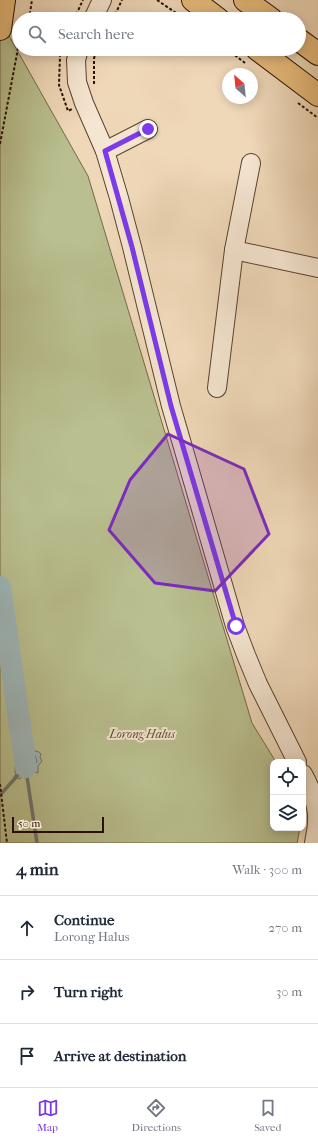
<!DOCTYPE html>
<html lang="en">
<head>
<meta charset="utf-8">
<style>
  :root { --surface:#fff; --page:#f6f6f7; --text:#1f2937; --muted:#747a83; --line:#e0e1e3; --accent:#7c3aed }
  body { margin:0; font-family:"IM FELL French Canon",serif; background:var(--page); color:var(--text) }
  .controls { position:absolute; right:12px; bottom:12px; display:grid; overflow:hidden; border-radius:8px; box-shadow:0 2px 10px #0003 }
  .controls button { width:36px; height:36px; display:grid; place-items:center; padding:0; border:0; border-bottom:1px solid var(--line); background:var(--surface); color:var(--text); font:20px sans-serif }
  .compass { position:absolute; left:222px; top:68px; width:36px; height:36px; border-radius:50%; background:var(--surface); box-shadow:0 2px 10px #0003; rotate:333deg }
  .scale { position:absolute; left:12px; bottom:10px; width:92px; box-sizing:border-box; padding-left:4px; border:2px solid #2a1002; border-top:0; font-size:11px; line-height:14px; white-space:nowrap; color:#2a1002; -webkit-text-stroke:3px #f5e6d1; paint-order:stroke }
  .stop { position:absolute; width:12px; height:12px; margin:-9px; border:3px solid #7c3aed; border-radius:50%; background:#fff }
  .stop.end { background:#7c3aed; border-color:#fff; box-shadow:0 1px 4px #0008 }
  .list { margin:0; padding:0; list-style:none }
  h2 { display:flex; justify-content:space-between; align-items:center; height:52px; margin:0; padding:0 16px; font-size:17px }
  h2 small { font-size:13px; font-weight:400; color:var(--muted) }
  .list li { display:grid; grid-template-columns:26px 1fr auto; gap:12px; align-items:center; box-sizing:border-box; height:64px; padding:0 16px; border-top:1px solid var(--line) }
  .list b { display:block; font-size:15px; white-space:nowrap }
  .list p { margin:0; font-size:13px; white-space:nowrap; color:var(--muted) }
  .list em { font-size:13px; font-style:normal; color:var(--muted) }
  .icon { flex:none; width:22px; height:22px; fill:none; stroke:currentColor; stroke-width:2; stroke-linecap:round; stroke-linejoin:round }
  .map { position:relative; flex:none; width:318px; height:843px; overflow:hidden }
  .search { position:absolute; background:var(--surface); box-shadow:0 2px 10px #0003; left:12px; right:12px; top:12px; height:44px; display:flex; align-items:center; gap:10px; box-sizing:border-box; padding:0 14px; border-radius:22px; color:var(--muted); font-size:15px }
  .sheet { height:244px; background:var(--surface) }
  nav { display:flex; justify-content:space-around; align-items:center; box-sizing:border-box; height:56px; border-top:1px solid var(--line); background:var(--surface); font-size:11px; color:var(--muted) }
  nav a { display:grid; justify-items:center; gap:2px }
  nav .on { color:var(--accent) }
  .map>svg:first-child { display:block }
  .green { fill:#b9bf8f; stroke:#726848 }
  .water { fill:#9eb7b9; stroke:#707470 }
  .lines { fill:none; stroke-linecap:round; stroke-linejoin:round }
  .shore { stroke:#64645e; stroke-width:1 }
  .stream { stroke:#707470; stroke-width:3.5 }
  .river { stroke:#9eb7b9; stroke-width:22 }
  .minor-casing { stroke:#5b4230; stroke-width:20 }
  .major-casing { stroke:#2a1002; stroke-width:24 }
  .highway-casing { stroke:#2a1002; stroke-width:24 }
  .path { stroke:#2a1002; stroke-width:2; stroke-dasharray:3 2; stroke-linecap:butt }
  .minor { stroke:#f5e6d1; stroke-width:18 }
  .major { stroke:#e8bc7c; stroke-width:22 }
  .highway { stroke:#e8bc7c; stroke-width:22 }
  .route { stroke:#7c3aed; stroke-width:5 }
  .marked { fill:#7b2cbf; fill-opacity:0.2; stroke:#7b2cbf; stroke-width:3; stroke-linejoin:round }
  .labels { text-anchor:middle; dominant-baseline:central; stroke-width:4; stroke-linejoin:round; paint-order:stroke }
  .park-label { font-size:12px; font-style:italic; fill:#5c4d33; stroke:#f5e6d1 }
</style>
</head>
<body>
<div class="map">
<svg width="318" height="843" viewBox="0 0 318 843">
  <rect width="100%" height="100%" fill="#efd8b8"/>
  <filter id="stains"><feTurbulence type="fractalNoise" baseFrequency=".005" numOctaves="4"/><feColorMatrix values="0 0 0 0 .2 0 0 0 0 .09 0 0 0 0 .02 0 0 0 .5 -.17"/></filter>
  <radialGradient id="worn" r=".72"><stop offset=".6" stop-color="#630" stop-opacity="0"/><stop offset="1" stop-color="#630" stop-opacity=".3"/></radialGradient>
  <polygon class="green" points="0,20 88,176 252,723 276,762 273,762 273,828 300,828 297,843 0,843"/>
  <path class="water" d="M32,748L35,751L39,752L41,754L40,757L42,761L38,766V773L33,772L29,774H24L20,779L14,778V776L16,775C12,764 21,750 32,748Z"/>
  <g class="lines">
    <polygon class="shore" points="28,753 30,753 35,755 37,762 33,768 20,771 19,769 21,761"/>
    <g class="stream">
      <polyline points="26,770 37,843"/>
      <polyline points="0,795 18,775"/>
    </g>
    <polyline class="river" points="0,587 26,767"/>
    <defs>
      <g id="minor">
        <polyline points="93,19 102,0"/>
        <polyline points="79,49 76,60 77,82 84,103 105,151 119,198 132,247 171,406 235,626 246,655 258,684 297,762"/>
        <polyline points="105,151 148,129"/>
        <polyline points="234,250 318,268"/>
        <polyline points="217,388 234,250 251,163"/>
        <path d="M303,774C310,787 318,806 317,821C317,829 315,836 314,843"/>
      </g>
      <g id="major">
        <polyline points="193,0 218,19"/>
        <polyline points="245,0 271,19"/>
        <polyline points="299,40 318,54"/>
        <polyline points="257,49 318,95"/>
      </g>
      <polyline id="highway" points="0,29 4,0"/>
    </defs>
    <use href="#minor" class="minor-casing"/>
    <use href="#major" class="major-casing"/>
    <use href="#highway" class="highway-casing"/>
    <g class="path">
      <polyline points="157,0 185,19"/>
      <polyline points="287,13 293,19"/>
      <polyline points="29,19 32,0"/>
      <polyline points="74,19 83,0"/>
      <polyline points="113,19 122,0"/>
      <polyline points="62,49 60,55 59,85 68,111 72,109"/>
      <polyline points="227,49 245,63"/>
      <polyline points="94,84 94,58 98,49"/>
      <polyline points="298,103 318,118"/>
      <polyline points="0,144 19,43"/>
      <polyline points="0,784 7,843"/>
    </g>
    <use href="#minor" class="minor"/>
    <use href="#major" class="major"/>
    <use href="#highway" class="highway"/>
  </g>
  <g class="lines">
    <polyline class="route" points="148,129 105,151 132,247 171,406 236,626"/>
  </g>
  <path class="marked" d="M168,434L244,469L269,534L215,591L155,583L109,530L130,480Z"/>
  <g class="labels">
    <g class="park-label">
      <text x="142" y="734">Lorong Halus</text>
    </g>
  </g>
  <rect width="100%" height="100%" filter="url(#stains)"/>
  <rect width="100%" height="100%" fill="url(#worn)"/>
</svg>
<div class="controls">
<button><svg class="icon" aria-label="locate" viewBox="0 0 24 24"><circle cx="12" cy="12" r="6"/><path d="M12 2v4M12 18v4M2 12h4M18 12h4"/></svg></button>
<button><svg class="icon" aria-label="layers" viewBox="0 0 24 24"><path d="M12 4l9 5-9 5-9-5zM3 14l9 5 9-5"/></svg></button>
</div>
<svg class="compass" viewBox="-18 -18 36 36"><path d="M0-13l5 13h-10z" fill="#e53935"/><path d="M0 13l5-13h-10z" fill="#747a83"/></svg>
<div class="scale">50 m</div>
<div class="stop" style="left:236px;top:626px"></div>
<div class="stop end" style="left:148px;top:129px"></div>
<div class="search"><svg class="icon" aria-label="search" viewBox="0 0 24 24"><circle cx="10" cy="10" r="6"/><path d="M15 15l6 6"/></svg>Search here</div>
</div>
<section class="sheet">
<h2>4 min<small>Walk · 300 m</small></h2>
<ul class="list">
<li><svg class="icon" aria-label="ahead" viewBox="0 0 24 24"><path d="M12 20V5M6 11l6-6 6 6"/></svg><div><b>Continue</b><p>Lorong Halus</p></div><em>270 m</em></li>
<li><svg class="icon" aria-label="right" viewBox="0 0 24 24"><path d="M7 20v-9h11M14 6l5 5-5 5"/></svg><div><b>Turn right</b></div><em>30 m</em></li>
<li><svg class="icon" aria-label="arrive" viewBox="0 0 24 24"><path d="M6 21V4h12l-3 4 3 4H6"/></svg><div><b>Arrive at destination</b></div></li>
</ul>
</section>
<nav>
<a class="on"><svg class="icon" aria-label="map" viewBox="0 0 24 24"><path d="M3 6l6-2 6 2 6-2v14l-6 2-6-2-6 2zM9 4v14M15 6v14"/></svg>Map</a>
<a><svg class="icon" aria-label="directions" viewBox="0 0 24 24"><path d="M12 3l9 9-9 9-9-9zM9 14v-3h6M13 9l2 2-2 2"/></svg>Directions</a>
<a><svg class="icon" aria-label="saved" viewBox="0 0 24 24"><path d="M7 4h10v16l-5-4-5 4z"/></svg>Saved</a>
</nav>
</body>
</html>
